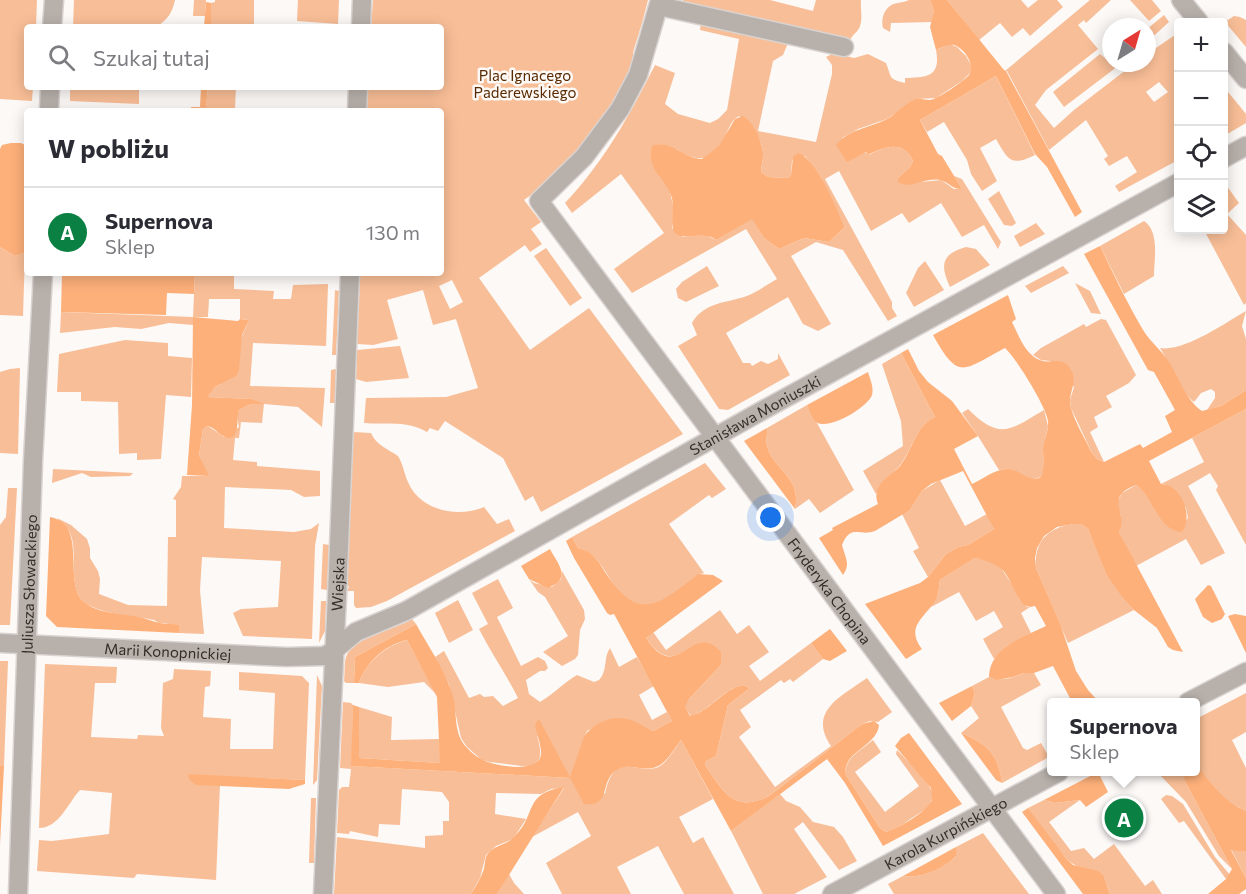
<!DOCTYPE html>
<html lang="pl">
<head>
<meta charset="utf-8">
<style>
  :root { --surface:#fff; --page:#f7f7f7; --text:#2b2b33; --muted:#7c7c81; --line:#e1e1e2; --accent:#0b8043 }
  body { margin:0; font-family:Commissioner,sans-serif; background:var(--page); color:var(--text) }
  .controls { position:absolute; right:18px; top:18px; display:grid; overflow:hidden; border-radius:6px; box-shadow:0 3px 15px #0003 }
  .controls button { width:54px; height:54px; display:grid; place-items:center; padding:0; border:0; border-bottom:2px solid var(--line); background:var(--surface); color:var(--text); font:30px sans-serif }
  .compass { position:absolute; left:1102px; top:18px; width:54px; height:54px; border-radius:50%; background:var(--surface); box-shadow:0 3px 15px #0003; rotate:37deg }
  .you { position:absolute; left:771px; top:518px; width:21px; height:21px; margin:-15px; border:4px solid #fff; border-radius:50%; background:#1a73e8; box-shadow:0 0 0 9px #1a73e833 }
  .badge { display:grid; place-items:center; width:39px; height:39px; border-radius:50%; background:var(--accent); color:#fff; font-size:20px; font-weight:700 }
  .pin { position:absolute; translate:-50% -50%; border:3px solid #fff; box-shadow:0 2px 6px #0006 }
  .popup { position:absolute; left:1047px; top:698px; width:153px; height:78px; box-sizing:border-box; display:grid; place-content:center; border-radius:6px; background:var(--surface); filter:drop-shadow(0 2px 4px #0005); font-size:20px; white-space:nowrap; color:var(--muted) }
  .popup b { font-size:22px; color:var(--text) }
  .popup::after { content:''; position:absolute; left:50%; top:100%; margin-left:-12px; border:12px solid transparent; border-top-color:var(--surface) }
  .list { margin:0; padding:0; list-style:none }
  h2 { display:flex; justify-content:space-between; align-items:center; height:78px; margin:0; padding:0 24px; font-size:26px }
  h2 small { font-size:20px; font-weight:400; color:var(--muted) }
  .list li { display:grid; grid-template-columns:39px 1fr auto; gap:18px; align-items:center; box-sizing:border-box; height:90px; padding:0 24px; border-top:2px solid var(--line) }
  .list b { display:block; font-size:22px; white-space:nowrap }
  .list p { margin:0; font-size:20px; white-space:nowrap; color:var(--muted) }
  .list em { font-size:20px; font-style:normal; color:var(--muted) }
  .icon { flex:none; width:33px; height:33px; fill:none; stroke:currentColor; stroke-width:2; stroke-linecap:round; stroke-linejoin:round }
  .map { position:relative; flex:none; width:1246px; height:894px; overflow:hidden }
  .search { position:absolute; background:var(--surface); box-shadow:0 3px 15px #0003; left:24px; top:24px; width:420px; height:66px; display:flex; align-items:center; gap:15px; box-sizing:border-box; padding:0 21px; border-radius:6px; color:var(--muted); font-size:22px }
  .panel { position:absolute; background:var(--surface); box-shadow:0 3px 15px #0003; left:24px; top:108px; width:420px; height:168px; border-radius:6px }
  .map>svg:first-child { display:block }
  .green { fill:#f8be97; fill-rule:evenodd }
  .forest { fill:#fdb07a }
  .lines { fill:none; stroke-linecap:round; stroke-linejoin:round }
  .street-casing { stroke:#d9d4d2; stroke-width:21 }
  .street { stroke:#b8b0ab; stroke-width:18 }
  .labels { text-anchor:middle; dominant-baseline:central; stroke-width:5; stroke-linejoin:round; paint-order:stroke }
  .park-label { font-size:15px; fill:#592a00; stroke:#fdf9f7 }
  .street-label { font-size:15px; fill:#332c28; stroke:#fdf9f7 }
</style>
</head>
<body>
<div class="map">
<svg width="1246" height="894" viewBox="0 0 1246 894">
  <rect width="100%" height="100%" fill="#fdf9f7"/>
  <g class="green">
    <polygon points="0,0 37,0 36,27 27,27 27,87 33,87 32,101 0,99"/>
    <path d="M74,0H175C172,14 168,18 157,27H73Z"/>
    <polygon points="194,0 206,0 205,16 193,16"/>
    <polygon points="215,0 254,0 254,27 211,27 211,3 215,2"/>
    <polygon points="298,0 339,0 338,24 297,21"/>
    <path d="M373,0H648C644,17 639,33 634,49C632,55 634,62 632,67C614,116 567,171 524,200L541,222L531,229L542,244L530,252L525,245L479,278L530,350L589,308L683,434L541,512L533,496L525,501L503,458L445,421L438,431L430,428L427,432C406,420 387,425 364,423L366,398L446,397L478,388L456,319L433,325L423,290L387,300L398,339L373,345L357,344L360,273H441V111H366L368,87H441V27H371ZM452,280L463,302L450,309L439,286Z"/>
    <path d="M683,0H770L813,11L816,0H861C860,9 864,22 858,30C855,34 852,35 850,41L683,3Z"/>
    <path d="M909,0H930L934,11L932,22L891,23L890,32L883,28C881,21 883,11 890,6C895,2 903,3 909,0Z"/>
    <polygon points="947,0 1021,0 1028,8 1038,0 1057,0 1063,7 1030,36 1023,28 1012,37 1000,23 979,40"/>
    <path d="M1090,0H1111L1086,23L1084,20L1078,25L1098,49L1046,90L1035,105L1054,128L1074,110L1135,63H1147V54L1178,33V160L1119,192L1115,186L1137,172L1127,156L1109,166L1104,159L1108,156L1086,120L1049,150L1007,71H1005ZM1159,82L1168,92L1154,102L1146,92Z"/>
    <polygon points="1130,0 1152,0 1161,11 1149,21"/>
    <polygon points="1164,15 1169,22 1147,42 1147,29"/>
    <polygon points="1234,16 1240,17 1246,20 1246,47 1225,22"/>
    <path d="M701,23L788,43L783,55L773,61L758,131L816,142L832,74V65L826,57L834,53L854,58L868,54L886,63C892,78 888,79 905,83V78C927,77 941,77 936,50L950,44L957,47L966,56L971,65V72L962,81L936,98L917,99L887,119L858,129L842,138L869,155C885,146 904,140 913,161L910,167L898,178L902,184L941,180L954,189H962L954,176L962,179L1001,242L998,249L984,225L962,237L941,203L909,223L902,213L871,231L839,171L825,179L892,302V308L897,316L888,321L843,250L816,242L791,256L831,324L818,331L803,324L788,297L726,333L743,363H750L752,366L761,361L768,364L778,359V353L790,375L728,410L719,409L678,346L697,335L692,323C704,302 727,303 747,296C758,291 767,285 777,279L746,229L632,293L614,269L664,233L621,174L572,213L565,203C603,163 630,115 655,65L675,73L665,104L678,114L710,123L718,119L727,110L739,39L700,30ZM739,116C751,126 762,136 763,153C764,159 761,166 761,172L768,177L788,178L791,175L792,160L805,156L818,173L845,227L829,242L804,238L779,249L764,238L752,218L716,240L706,235L683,237L672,228L673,206L670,192L676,149C696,163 712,162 724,139C728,131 730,121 739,116Z"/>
    <polygon points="1100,54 1111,63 1122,63 1064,107 1053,92"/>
    <path d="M996,76L1035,155C1011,167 1008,160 996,139L980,148L997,181L982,191L971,174L967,160L944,122L927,132L920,120Z"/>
    <polygon points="70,87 139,87 139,104 70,101"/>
    <polygon points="208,87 236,87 235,109 266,111 200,111 200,107 206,107"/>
    <polygon points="1224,87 1246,114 1246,123 1224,136"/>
    <polygon points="1224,182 1239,203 1227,214 1246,235 1246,303 1244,305 1204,230 1224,230"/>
    <polygon points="999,191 1016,223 1012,226 1004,225 988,199"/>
    <path d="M1144,221C1160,232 1154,259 1154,276L1124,294L1100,246Z"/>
    <polygon points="1036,223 1045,234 1020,247 1014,236"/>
    <polygon points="0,247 15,256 25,253 23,316 0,315"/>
    <path d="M966,247L976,249L990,265L950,287C940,266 941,254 966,247Z"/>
    <polygon points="546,248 582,298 570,306 534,256"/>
    <polygon points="925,261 944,290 914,307 906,293 918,268"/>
    <polygon points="707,266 719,286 686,302 678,298 676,289 682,282"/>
    <polygon points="1063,266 1069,273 1031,293 1025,286"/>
    <path d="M195,273H234V289L274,291L273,299H291L293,285L328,284L326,346L253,343L250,386L325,388L322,427L298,407L264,404L262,423L241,422L239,438H235L233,460L257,462V466L320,471V496L304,497L291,490L225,487L224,528L294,532L311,529L319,523L315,546L312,639L243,636L233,613L241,609L278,607L281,561L202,557L200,590L204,634L179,633V625L159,623L154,620C134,616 110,615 90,606C64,594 80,554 70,533C67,527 61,523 57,518L71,525L87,539L90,548V558L98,571L100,579L99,594L128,605L167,606L168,537H176V500L173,499L181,487L182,476H208L199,455L203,429L208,426L224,437L239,427L237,415L239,410L251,404H262L252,399L206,397L215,387L221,384L249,320L240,319V299H209L208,317H193V325L169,323L141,329L115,327L60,333L61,312L193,317Z"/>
    <polygon points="1075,283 1090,291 1101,314 1091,313"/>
    <polygon points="335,290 339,291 336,355 332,355"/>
    <path d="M1246,311L1242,326L1246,339V390L1221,406L1207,410L1215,398V392L1211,389L1201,393L1194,402C1180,391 1171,365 1160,348C1184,352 1225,323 1246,311Z"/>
    <polygon points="1101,319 1106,320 1136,375 1129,383 1106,396 1112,407 1094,417 1098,427 1090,432 1104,462 1097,459 1092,453 1071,408 1070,400 1074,387 1050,361 1041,360 1033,355 1041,348 1084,324 1086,327"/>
    <polygon points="125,340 168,343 168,356 192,358 191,397 166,395 161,459 137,460 137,453 119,454 118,402 81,401 81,392 57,392 59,354"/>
    <polygon points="400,346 409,378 366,382 356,379 357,350"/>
    <path d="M901,353L935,417C916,427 913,447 901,464C893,474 880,481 876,494L863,471L903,446L901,421L882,364Z"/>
    <polygon points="20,368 18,454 0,453 0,372 10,369"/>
    <polygon points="336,369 335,403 330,403 331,370"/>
    <path d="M807,405L854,490L820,513L809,499L795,509C802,477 774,471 767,446C765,440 768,434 767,428Z"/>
    <path d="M968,409C1000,441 1010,430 1044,410L1048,426L1043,450L1044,470L1041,477L1031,480L1011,469L999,470L978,436L962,413Z"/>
    <path d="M1246,409V545L1216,490L1218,486L1210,473L1188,486L1225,553L1201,565L1186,539L1136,566L1119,532L1121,516L1117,503L1122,493L1136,485C1154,497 1156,523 1177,531L1188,518L1186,508L1165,484H1161L1204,462L1192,438Z"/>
    <path d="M353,432L371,433C376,445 388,449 398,456C403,464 404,473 408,482C420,511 458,518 484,507L497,524L509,519L515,531L387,601L371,607L356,608L354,605V591H347L349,587L347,584Z"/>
    <path d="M705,463L726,489L712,498L709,495L669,524L704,573C693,575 687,585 678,592C669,599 650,608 638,605C609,597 608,555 578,548L572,537Z"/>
    <polygon points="53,469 133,473 130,476 91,477 82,473 52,483"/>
    <polygon points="940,480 965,526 987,514 994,529 968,545 958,547 946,554 928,577 913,551 919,548 902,514 910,510 922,491"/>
    <polygon points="8,488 17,488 10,625 0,625 0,525 6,517"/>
    <path d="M1073,524H1081L1088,529L1108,575L1134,610L1068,643L1036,568C1034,542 1047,528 1073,524Z"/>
    <polygon points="323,544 329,545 327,590 321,589"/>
    <polygon points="975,558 990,561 1001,568 1027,607 1030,607 1021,613 1031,633 1007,646 994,659 983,639 1003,627 994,611 976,621 959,592 931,607 938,594 940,580"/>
    <polygon points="562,571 584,610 585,619 580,630 578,655 575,659 562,666 543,652 568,636 545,597 538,592 529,579 534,583 552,587 561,579"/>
    <path d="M498,579L513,608L497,617L521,666L538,657L545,661L548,668L545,671H540L526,680L529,694L540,702C554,694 563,683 577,675L594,682L599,680C608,671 603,658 610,648L619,667L637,657L654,686L639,695L652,720L667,712L672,721L653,731L620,718L604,722L587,731L576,761L605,794C615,746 639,778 660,766C669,760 675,748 681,740L713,799L679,817L693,843L703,837L734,894H684L658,846L617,867L631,894H562L546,863L591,836L578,812L532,837L564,788L551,789L541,794L496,793L495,814L526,819L513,839L496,846L486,855L480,878L471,894H334L337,837L425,848V836L443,835V821H449V802L442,792L402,789L400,825L379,824L378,837L350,831L349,834L337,833L339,790L342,787H349L351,769L340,768L343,702L351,703L353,705L352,766L570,778L537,735C540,748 545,761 530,767L490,762L482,760L467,747L461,738L449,684L435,657L444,651L469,698L480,694L484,697L493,696L503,706L518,698C506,674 491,653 479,629L488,624L472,593Z"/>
    <polygon points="458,600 473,630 449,643 435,613"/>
    <polygon points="321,601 326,601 325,631 319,643"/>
    <path d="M720,610L737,634L749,625L769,652L749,666L760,681L811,643L823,659L793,682L790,679L784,683L781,680L740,710L751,727L739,737L775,787L831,746C807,711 842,696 867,678L892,712L878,722L870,721L862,724L769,796C734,814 723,791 705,765L706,761L716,756L728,705L750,688L743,685C722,689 711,710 691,716L684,707L689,699L721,665L686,650C668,663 657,654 646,638L653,632L666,650Z"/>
    <path d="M412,619L416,624L355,657L354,683H346L344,681C345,673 344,664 346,657C354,636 395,630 412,619Z"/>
    <path d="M407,640L436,694L424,682L388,687L359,683C366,662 385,646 407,640Z"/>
    <polygon points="0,661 8,661 4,766 0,766"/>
    <path d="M45,664L117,667L116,683H95L91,737L137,739L138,735L164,736L161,728L163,683L173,679L174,669L211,671L210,686L205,687L203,717L231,719L230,749H273L275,693L239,690V672L302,676L309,683L305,780L188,775L195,785H220L216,880L137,874L134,878L37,871L39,840L52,841L109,834L112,793L80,790C68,803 59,828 39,828Z"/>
    <path d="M1024,673H1034L1041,685L1001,707L1023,748L1027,750L1041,743L1049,757L1002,783C998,753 987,744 961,733L979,718L971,706L975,693L972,686L989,677C1001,682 1012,678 1024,673Z"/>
    <polygon points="317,675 322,686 317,780 313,785"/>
    <path d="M1246,693V732L1232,740L1246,768V811C1230,804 1200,780 1196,762C1193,749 1196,732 1196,719Z"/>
    <polygon points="359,707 392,717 391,740 440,739 440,763 359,758"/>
    <path d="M873,740L881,752L855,772L885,812L919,786L896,754L897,750C906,760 937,786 932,799C930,807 921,812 915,816C906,822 897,829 886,832L880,828L846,775C843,758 862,750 873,740Z"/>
    <polygon points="1157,772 1180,772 1232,869 1219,856 1186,802"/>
    <polygon points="780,794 786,801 800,807 813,822 834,827 843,837 857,861 839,870 803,822 794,829 827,877 794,894 763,894 731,831"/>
    <polygon points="1166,795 1172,796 1183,804 1215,857 1230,875 1226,879 1184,821 1179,823 1161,799"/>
    <polygon points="311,798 316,798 314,863 309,863"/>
    <path d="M1044,800L1055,803L1080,800L1049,822L1071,851L1084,848L1094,859L1114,844L1145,886L1153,880L1162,894H1110C1100,859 1085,878 1066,858C1052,843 1040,825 1028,808Z"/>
    <path d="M983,833L1029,894H894L888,884L903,876C921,879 944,869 956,856V847Z"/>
    <polygon points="1231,849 1246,852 1246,878"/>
    <polygon points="509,874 514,883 524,894 497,894"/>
  </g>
  <g class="forest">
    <path d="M930,0H947L1004,70L1006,71L1082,212L1075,217L1047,167L1035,154L996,76L920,120L938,154L942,156L962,189C953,190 949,182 940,180C926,177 910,190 898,182V178L910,167L913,161C904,140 885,146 868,155L866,152L847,162L836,145C850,128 871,128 889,118C898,112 906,103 916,99C920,98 925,100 930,100C938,99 964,81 969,75C976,65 964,48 954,45C948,44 941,48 936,50L930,27L934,11Z"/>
    <polygon points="206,2 211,3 211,27 204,27"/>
    <polygon points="201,87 208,87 206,108 200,107 200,111 191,111 191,107 200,107"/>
    <path d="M743,116C754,123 761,139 763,152C764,159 761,165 761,172L768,177L788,178L791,175L793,157L798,153C817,159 836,208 845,227L829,242L804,238L779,249L764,238L752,219L716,240C703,229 685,243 674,232C670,221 674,210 672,198C666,177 646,172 652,146C671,139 684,159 702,159L719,146L735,119Z"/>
    <polygon points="11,143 21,143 27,146 25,253 15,256 0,247 0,149 2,145"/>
    <path d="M1100,246C1114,275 1128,305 1145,333C1152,343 1162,351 1169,362C1180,379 1185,399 1202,411L1221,406L1246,390V409L1149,461L1161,484C1181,484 1194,516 1182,532C1158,531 1154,497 1136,485C1103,497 1129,513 1119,532L1183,652L1173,650L1168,647L1157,628L1134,610L1120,594L1107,575L1088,529L1081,524H1073L1057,527L1044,536L1037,548L1035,558L1036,568L1061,626L1076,671L1088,690L1099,702H1072L1053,666L1034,673H1024L1013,677L997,680L989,677C990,647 1024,637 1046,626L1035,606L1030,607L1024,605C1004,579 1014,567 975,558L940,580C939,586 939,593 936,599C927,617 904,625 922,649L906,659L865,604L920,583L928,577L946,554L958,547L968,545L994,529L963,471L931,484L922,491L910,510L875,531C859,537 851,523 842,545C845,557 851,564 843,575L819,538L833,530L832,528L878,504C876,499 876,495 877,490C882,479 892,474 900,466C913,449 915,427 935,417L901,353L908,349L919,371L928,382L952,401L978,436L954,449L972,484C983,479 996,468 1009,469C1022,470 1028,484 1041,477C1045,468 1043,459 1043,449C1044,440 1049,430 1048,421C1046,406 1016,358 1005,348C963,370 959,382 933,335L1008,295L1016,319L1012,322C1019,336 1026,357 1043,361C1053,363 1062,358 1069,367C1079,379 1070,389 1070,402C1071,416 1086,440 1092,453L1097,459L1104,462L1140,444L1143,448L1172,432L1165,416L1175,410L1154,372L1148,370L1084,254Z"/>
    <polygon points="62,273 195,273 194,294 167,293 166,315 61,312"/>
    <path d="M193,317L238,321L240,319L249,320L242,335L239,370L236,376L215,387L207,397L252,399L264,404H251L239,410C236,417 241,443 225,437C219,435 215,428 208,426L203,429L199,455L209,476L187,475L192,405Z"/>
    <path d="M868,372C870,379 874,387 872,395C867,408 828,431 816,422C812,418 810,411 807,405Z"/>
    <path d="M767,428C768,434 765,440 767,446C774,471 802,477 795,509L744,441Z"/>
    <path d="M50,517C89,524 62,583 84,602C98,614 121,613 138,617C146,618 153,622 160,623C167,625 173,623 179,625V633L57,627L46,616Z"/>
    <path d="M572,537L578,548C592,551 598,560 605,572C639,624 659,605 698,574L713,575L723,581L646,638C678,687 691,619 721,652V665L689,699L685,707L690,716C711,711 722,689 743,685L750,688L728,705L716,756L706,761L705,765C723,791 734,814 769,796L862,724L874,721L879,725C877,747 841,752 846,775L880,828L886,832C901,827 925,813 932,800L931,788L895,746L901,738L909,733L962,804L883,846L845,783L827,759L731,831L681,740C674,749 667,763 656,767C640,773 626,759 612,774C601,787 609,807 584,804L570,778L351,766L353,705L359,707V758L440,763L437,697L407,640C385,645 366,662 359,683H354L355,657L416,624C428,646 444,668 452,693C457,707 454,724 460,738C464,747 475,756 483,760C495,766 538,774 541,755C542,746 536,733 535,724L539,719L570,777L584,737C593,722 615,714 631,720C639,723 646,728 653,731L672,721L614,614L610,615L607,613L574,558L566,541Z"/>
    <path d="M550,549C559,566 572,578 548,588L529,579L521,566Z"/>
    <polygon points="1208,585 1211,586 1225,614 1222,619 1212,623 1203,617 1195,599"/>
    <polygon points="1235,614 1246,616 1246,653 1228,616"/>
    <polygon points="830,629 847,651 830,661 823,659 811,643"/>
    <polygon points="972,686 975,693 971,706 952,721 939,703"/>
    <path d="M961,733C987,744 998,753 1002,783L996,780Z"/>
    <path d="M1196,763C1210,784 1224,801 1246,811V852L1231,850L1246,878V889L1239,894H1208L1226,879L1232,869L1180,772H1196Z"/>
    <polygon points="0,766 4,766 0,845"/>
    <polygon points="1098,772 1108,792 1086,807 1080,800 1055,803 1044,800"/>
    <polygon points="188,774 305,780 305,784 289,789 195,785 189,779"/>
    <path d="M564,787L497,894H471C476,886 481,878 484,869C485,864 485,858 487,855C493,845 507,845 514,837C538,814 522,794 564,787Z"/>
    <polygon points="1028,808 1065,857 1073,865 1098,871 1103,875 1110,894 1083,894 1022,812"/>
    <path d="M956,847V856C944,869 921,879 903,876Z"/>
  </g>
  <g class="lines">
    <defs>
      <g id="street">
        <path id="s1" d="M660,0L638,75L620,109L584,157L539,201L1056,894"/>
        <polyline points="1181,0 1199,22"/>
        <polyline points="659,6 844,47"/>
        <polyline points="52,27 54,0"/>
        <polyline points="361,27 362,0"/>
        <polyline points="1224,52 1246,79"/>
        <polyline points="49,111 50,87"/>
        <polyline points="357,111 358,87"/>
        <polyline points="1224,158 1246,146"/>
        <path id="s2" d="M0,643L287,657L324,656L332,652L356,632L406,611L765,409L1178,183"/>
        <polyline points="1188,702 1246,672"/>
        <path id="s3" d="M18,894L33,461L43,273"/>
        <path id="s4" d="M323,894L337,596L350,273"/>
        <path id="s5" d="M832,894L1059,772"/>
      </g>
    </defs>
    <use href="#street" class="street-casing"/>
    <use href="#street" class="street"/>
  </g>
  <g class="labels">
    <g class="park-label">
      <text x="525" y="75">Plac Ignacego<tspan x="525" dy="17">Paderewskiego</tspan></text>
    </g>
    <g class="street-label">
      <text stroke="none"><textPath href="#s2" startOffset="819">Stanisława Moniuszki</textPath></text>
      <text stroke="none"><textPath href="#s3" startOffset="310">Juliusza Słowackiego</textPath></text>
      <text stroke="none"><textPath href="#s4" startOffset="310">Wiejska</textPath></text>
      <text stroke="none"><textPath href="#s1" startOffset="726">Fryderyka Chopina</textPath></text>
      <text stroke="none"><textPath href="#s2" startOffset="168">Marii Konopnickiej</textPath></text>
      <text stroke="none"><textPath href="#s5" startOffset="129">Karola Kurpińskiego</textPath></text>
    </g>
  </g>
</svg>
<div class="controls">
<button>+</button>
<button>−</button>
<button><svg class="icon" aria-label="locate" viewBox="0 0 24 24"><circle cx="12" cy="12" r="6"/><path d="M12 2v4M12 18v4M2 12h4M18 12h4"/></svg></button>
<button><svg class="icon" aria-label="layers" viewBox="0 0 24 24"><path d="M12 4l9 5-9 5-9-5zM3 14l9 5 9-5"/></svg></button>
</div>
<svg class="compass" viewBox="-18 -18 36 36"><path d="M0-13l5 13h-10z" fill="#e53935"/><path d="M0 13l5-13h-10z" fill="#7c7c81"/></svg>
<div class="you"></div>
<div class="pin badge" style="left:1124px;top:818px">A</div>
<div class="popup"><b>Supernova</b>Sklep</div>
<div class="search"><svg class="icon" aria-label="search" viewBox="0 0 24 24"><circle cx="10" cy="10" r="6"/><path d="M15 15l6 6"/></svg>Szukaj tutaj</div>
<section class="panel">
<h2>W pobliżu<small></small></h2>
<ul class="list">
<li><span class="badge">A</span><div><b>Supernova</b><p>Sklep</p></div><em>130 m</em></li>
</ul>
</section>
</div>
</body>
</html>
